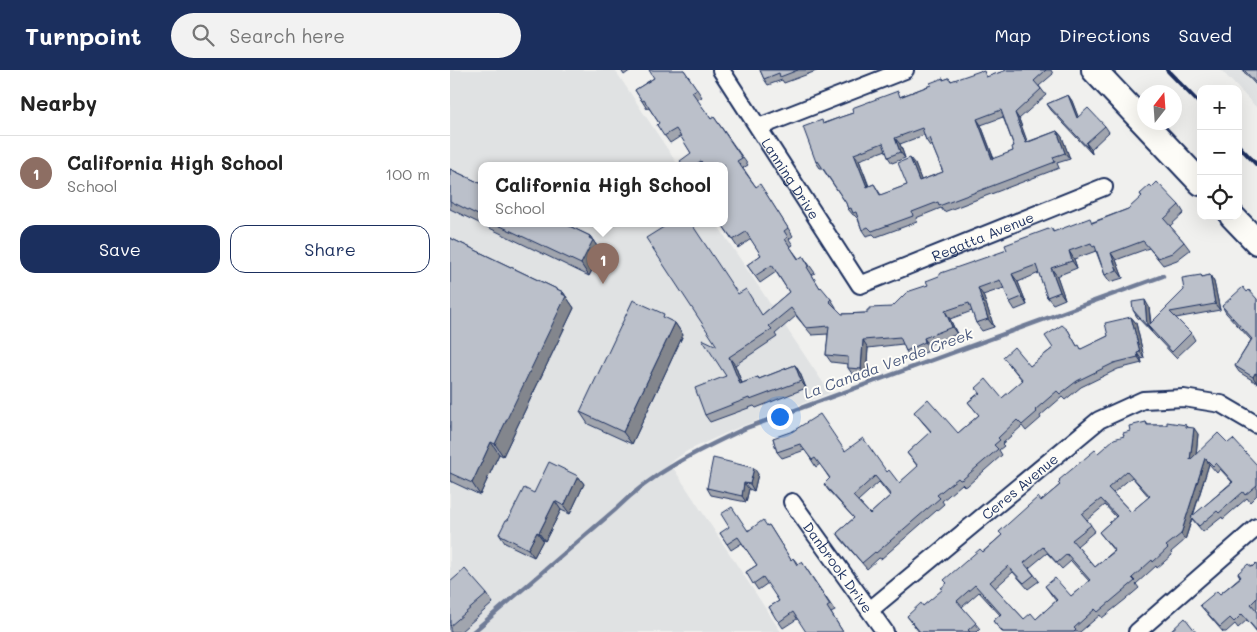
<!DOCTYPE html>
<html lang="en">
<head>
<meta charset="utf-8">
<style>
  :root { --surface:#fff; --page:#f2f2f2; --text:#222; --muted:#767676; --line:#e0e0e0; --accent:#1b2f5e }
  body { margin:0; font-family:Mali,sans-serif; background:var(--page); color:var(--text) }
  .controls { position:absolute; right:15px; top:15px; display:grid; overflow:hidden; border-radius:10px; box-shadow:0 5px 20px #0002 }
  .controls button { width:45px; height:45px; display:grid; place-items:center; padding:0; border:0; border-bottom:1px solid var(--line); background:var(--surface); color:var(--text); font:25px sans-serif }
  .compass { position:absolute; left:687px; top:15px; width:45px; height:45px; border-radius:50%; background:var(--surface); box-shadow:0 5px 20px #0002; rotate:17deg }
  .you { position:absolute; left:329px; top:346px; width:18px; height:18px; margin:-12px; border:4px solid #fff; border-radius:50%; background:#1a73e8; box-shadow:0 0 0 8px #1a73e833 }
  .badge { display:grid; place-items:center; width:32px; height:32px; border-radius:50%; background:var(--accent); color:#fff; font-size:16px; font-weight:700 }
  .pin { position:absolute; translate:-50% -41px; filter:drop-shadow(0 1px 2px #0008) }
  .pin::after { content:''; position:absolute; top:26px; width:18px; height:15px; background:inherit; clip-path:polygon(0 0,100% 0,50% 100%) }
  .popup { position:absolute; left:28px; top:92px; width:250px; height:65px; box-sizing:border-box; display:grid; place-content:center; border-radius:10px; background:var(--surface); filter:drop-shadow(0 1px 4px #0005); font-size:16px; white-space:nowrap; color:var(--muted) }
  .popup b { font-size:19px; color:var(--text) }
  .popup::after { content:''; position:absolute; left:50%; top:100%; margin-left:-10px; border:10px solid transparent; border-top-color:var(--surface) }
  .list { margin:0; padding:0; list-style:none }
  h2 { display:flex; justify-content:space-between; align-items:center; height:65px; margin:0; padding:0 20px; font-size:21px }
  h2 small { font-size:16px; font-weight:400; color:var(--muted) }
  .list li { display:grid; grid-template-columns:32px 1fr auto; gap:15px; align-items:center; box-sizing:border-box; height:75px; padding:0 20px; border-top:1px solid var(--line) }
  .list b { display:block; font-size:19px; white-space:nowrap }
  .list p { margin:0; font-size:16px; white-space:nowrap; color:var(--muted) }
  .list em { font-size:16px; font-style:normal; color:var(--muted) }
  .actions { display:flex; gap:10px; padding:15px 20px }
  .actions a { flex:1; padding:11px 0; border:1px solid var(--accent); border-radius:15px; text-align:center; font-size:18px; color:var(--accent) }
  .actions .main { background:var(--accent); color:#fff }
  .icon { flex:none; width:28px; height:28px; fill:none; stroke:currentColor; stroke-width:2; stroke-linecap:round; stroke-linejoin:round }
  .map { position:relative; flex:none; width:807px; height:562px; overflow:hidden }
  header { display:flex; align-items:center; gap:30px; box-sizing:border-box; height:70px; padding:0 25px; background:var(--accent); color:#fff }
  header strong { font-size:24px }
  nav { display:flex; gap:28px; margin-inline-start:auto; font-size:18px }
  .search { width:350px; height:45px; background:var(--page); display:flex; align-items:center; gap:12px; box-sizing:border-box; padding:0 18px; border-radius:28px; color:var(--muted); font-size:19px }
  main { display:flex }
  aside { flex:1; background:var(--surface) }
  .map>svg:first-child { display:block }
  .built { fill:#e0e2e3 }
  .lines { fill:none; stroke-linecap:round; stroke-linejoin:round }
  .stream { stroke:#6f7b97; stroke-width:4.5 }
  .minor-casing { stroke:#1b2f5e; stroke-width:20 }
  .secondary-casing { stroke:#1b2f5e; stroke-width:28 }
  .minor { stroke:#fdfcf7; stroke-width:16 }
  .secondary { stroke:#fdfcf7; stroke-width:24 }
  .rail { stroke:#1b2f5e; stroke-width:4 }
  .wall { fill:#a1a5ae; stroke:#1b2f5e; fill-rule:evenodd }
  .shaded-wall { fill:#83868d; stroke:#1b2f5e }
  .building { fill:#bbc0ca; stroke:#1b2f5e; fill-rule:evenodd }
  .labels { text-anchor:middle; dominant-baseline:central; stroke-width:4; stroke-linejoin:round; paint-order:stroke }
  .street-label { font-size:14px; fill:#1b2f5e; stroke:#fdfcf7 }
  .water-label { font-size:15px; font-style:italic; fill:#4c5b7f; stroke:#fdfcf7 }
</style>
</head>
<body>
<header>
<strong>Turnpoint</strong>
<div class="search"><svg class="icon" aria-label="search" viewBox="0 0 24 24"><circle cx="10" cy="10" r="6"/><path d="M15 15l6 6"/></svg>Search here</div>
<nav><a>Map</a><a>Directions</a><a>Saved</a></nav>
</header>
<main>
<aside>
<h2>Nearby<small></small></h2>
<ul class="list">
<li><span class="badge" style="background:#8d6e63">1</span><div><b>California High School</b><p>School</p></div><em>100 m</em></li>
</ul>
<div class="actions"><a class="main">Save</a><a>Share</a></div>
</aside>
<div class="map">
<svg width="807" height="562" viewBox="0 0 807 562">
  <rect width="100%" height="100%" fill="#f0f0ee"/>
  <filter id="ink" filterUnits="userSpaceOnUse"><feTurbulence type="fractalNoise" baseFrequency=".02" numOctaves="2"/><feDisplacementMap in="SourceGraphic" scale="10" xChannelSelector="R" yChannelSelector="G"/><feConvolveMatrix kernelMatrix="1 2 1 2 8 2 1 2 1" color-interpolation-filters="sRGB"/></filter>
  <g filter="url(#ink)">
    <g class="built">
      <polygon points="0,0 165,0 228,95 32,95 32,153 266,153 380,323 287,358 237,381 220,393 331,562 0,562"/>
      <polygon points="771,0 807,0 807,38"/>
    </g>
    <g class="lines">
      <path class="stream" d="M23,562L166,439C203,402 249,380 296,358L713,206"/>
      <defs>
        <g id="minor">
          <path id="s1" d="M271,0L410,215L654,117"/>
          <polyline points="309,57 455,0"/>
          <path id="s2" d="M342,432L435,562"/>
          <path id="s3" d="M420,540L649,350L693,330L734,328L771,334L807,355"/>
          <polyline points="687,562 807,457"/>
        </g>
        <g id="secondary">
          <polyline points="644,0 751,113"/>
          <polyline points="782,146 807,172"/>
        </g>
      </defs>
      <use href="#minor" class="minor-casing"/>
      <use href="#secondary" class="secondary-casing"/>
      <use href="#minor" class="minor"/>
      <use href="#secondary" class="secondary"/>
      <g class="rail">
        <polyline points="717,0 751,35"/>
        <polyline points="788,75 807,95"/>
      </g>
    </g>
    <g class="wall">
      <polygon points="171,0 181,0 174,5"/>
      <polygon points="234,0 252,27 247,30 261,49 264,47 298,95 293,98 306,117 315,122 343,166 339,169 343,175 340,177 349,189 353,186 365,203 362,205 370,218 381,229 386,237 386,238 392,244 417,243 442,237 478,215 557,180 601,158 604,162 643,152 678,139 692,127 690,124 702,117 729,135 734,143 720,156 734,172 740,180 727,190 713,195 699,178 666,190 673,208 660,212 655,205 646,181 624,189 627,198 607,206 615,229 603,234 597,227 589,203 568,212 577,235 565,240 560,232 554,218 533,225 544,257 532,261 526,253 522,241 500,249 507,264 479,275 481,280 461,289 456,281 453,274 418,278 416,306 403,305 398,298 398,294 381,292 376,285 378,264 362,265 346,246 325,264 327,267 285,295 292,313 308,307 309,309 345,295 350,303 356,318 306,338 304,336 260,352 255,345 276,306 267,276 288,224 312,245 339,222 326,202 310,213 297,195 311,185 301,169 288,178 271,153 274,95 233,95 241,83 231,66 220,73 207,55 209,53 199,38 197,39 185,20 204,8"/>
      <polygon points="310,0 369,0 334,13 332,10 318,15 314,9"/>
      <path d="M557,0H601L603,4L589,16L596,25L569,49L577,72L607,61L612,67L620,89L607,93L609,98L494,142L491,138L466,148L467,152L426,167L423,164L416,166L412,160L408,149L404,145H403L398,139L396,133L372,98H370L366,92L374,53L403,43L452,26L481,15L493,8L494,10L499,8L502,11L531,2L538,7ZM553,47L564,76L563,81L544,89L531,55ZM474,65L476,70L480,76L482,75L493,102L471,110L465,94L457,115L431,125L424,114L419,116L409,90L436,80L438,87L442,93L455,88L450,74Z"/>
      <polygon points="792,0 807,0 807,16"/>
      <polygon points="618,25 622,31 628,47 655,56 659,62 641,79 642,84 601,40 597,34"/>
      <polygon points="0,99 32,114 32,153 113,153 140,166 151,182 139,206 0,139"/>
      <polygon points="0,168 113,222 124,238 53,386 49,384 30,425 0,411"/>
      <polygon points="751,205 753,207 760,205 764,212 770,240 726,248 741,263 745,270 726,288 687,247 683,240 699,237 701,253"/>
      <polygon points="797,222 807,229 807,313 789,302 785,296 801,270 776,243 772,236"/>
      <path d="M681,247L686,253L694,288L691,289L692,293L668,299L631,317L615,330L612,327L590,346L591,348L576,361L572,356L552,374L554,376L549,380L552,385L517,416L515,417L512,414L492,431L494,434L431,489L429,488L417,499L391,469L387,463L404,448L378,420L374,414L380,409L370,394L366,397L355,380L332,388L327,382L323,368L395,381L437,402L449,413L468,397L457,383L481,362L464,342L508,363L529,345L518,332L529,323L526,318L552,328L573,311L553,287L580,296L603,278L618,260L627,276L632,279L658,266ZM429,412L440,426L420,444L408,431Z"/>
      <polygon points="218,250 225,253 233,265 182,374 138,354 130,342"/>
      <path d="M696,352L698,355H736L738,357L748,364L746,385L778,373L807,395V425L800,432L797,428L773,449L772,447L753,462L742,449L735,470L721,482L722,485L707,498L706,496L686,514L689,518L676,529L652,548L650,545L630,562H552L543,551L550,545L529,522L512,537L530,559L527,562H469L457,546L473,536L493,520L497,513L552,465L549,462L591,431L648,383L674,366L680,361ZM759,394L767,403L770,399L782,412L743,446ZM682,407L699,427L681,442L663,423ZM655,435L666,447L649,462L664,481L645,497L627,476L645,461L637,450ZM597,483L612,499L621,491L639,511L621,526L595,516L606,531L586,549H574L545,518L563,502L578,519L589,511L579,498Z"/>
      <polygon points="308,404 304,421 299,419 296,432 261,425 257,418"/>
      <polygon points="128,406 134,414 120,444 111,440 95,471 93,470 84,487 55,473 49,464 58,450 84,423"/>
      <polygon points="319,455 341,490 343,488 348,494 352,492 385,541 381,543 393,562 347,549 333,558 319,537 329,531 318,513 308,520 296,502 307,495 292,473 281,480 270,463 298,460 317,456"/>
      <polygon points="807,494 807,538 806,539 807,541 807,562 797,550 788,558 785,554 776,562 773,562 755,541 750,535 770,524 790,507 788,503"/>
      <polygon points="0,512 37,524 43,533 10,562 0,562"/>
    </g>
    <g class="shaded-wall">
      <polygon points="618,25 622,31 631,54 627,48"/>
      <polygon points="565,43 569,49 580,79 576,73"/>
      <polygon points="527,49 531,55 546,95 542,89"/>
      <polygon points="607,61 612,67 620,89 615,83"/>
      <polygon points="445,68 450,74 455,88 450,82"/>
      <polygon points="636,73 641,79 642,84 638,78"/>
      <polygon points="404,84 409,90 421,123 417,117"/>
      <polygon points="460,88 465,94 474,117 469,111"/>
      <polygon points="140,166 151,182 139,206 131,194"/>
      <polygon points="619,181 624,189 627,198 622,191"/>
      <polygon points="661,183 666,190 673,208 667,200"/>
      <polygon points="601,198 607,206 615,229 610,222"/>
      <polygon points="562,204 568,212 577,235 572,227"/>
      <polygon points="760,205 764,212 770,240 765,234"/>
      <polygon points="528,218 533,225 544,257 538,249"/>
      <polygon points="113,222 124,238 53,386 45,374"/>
      <polygon points="695,230 699,237 701,260 698,256 702,262 697,256"/>
      <polygon points="495,241 500,249 507,264 502,257"/>
      <polygon points="681,247 686,253 694,288 690,282"/>
      <polygon points="225,253 233,265 182,374 173,362"/>
      <polygon points="474,268 479,275 481,280 475,272"/>
      <polygon points="413,270 418,278 416,306 411,299"/>
      <polygon points="687,283 691,289 692,293 688,287"/>
      <polygon points="279,287 285,295 295,322 290,314"/>
      <polygon points="345,295 350,303 356,318 351,311"/>
      <polygon points="805,303 807,306 807,313 803,307"/>
      <polygon points="744,358 748,364 745,397 740,390"/>
      <polygon points="41,372 49,384 30,425 22,413"/>
      <polygon points="755,388 759,394 735,470 731,464"/>
      <polygon points="304,398 308,404 304,421 300,414"/>
      <polygon points="128,406 134,414 120,444 114,436"/>
      <polygon points="294,413 299,419 296,432 292,426"/>
      <polygon points="105,431 111,440 95,471 89,463"/>
      <polygon points="87,462 93,470 84,487 78,479"/>
    </g>
    <g class="building">
      <polygon points="199,0 234,0 247,19 242,22 261,49 264,47 292,88 287,91 306,117 310,114 338,158 334,161 338,167 335,169 348,189 353,186 359,196 357,197 370,218 371,217 381,229 379,231 392,244 417,243 417,240 419,240 419,238 442,237 457,222 478,215 476,211 489,206 491,203 557,180 555,175 601,158 603,162 640,148 642,153 678,139 692,126 690,124 700,115 702,117 707,112 729,135 714,149 734,172 722,183 708,188 693,171 661,183 667,200 655,205 645,176 643,177 641,173 619,181 622,191 601,198 610,222 597,227 586,195 562,204 572,227 560,232 550,210 528,218 538,249 526,253 519,233 495,241 502,257 474,268 475,272 456,281 450,267 413,270 411,299 398,298 398,287 376,285 379,256 356,258 341,238 319,256 322,259 279,287 290,314 308,307 309,309 345,295 351,311 300,330 299,328 255,345 245,318 276,306 252,269 267,276 196,168 220,153 241,153 288,224 296,219 312,245 339,222 322,195 305,206 297,195 311,185 296,162 283,170 271,153 274,153 274,95 253,95 251,91 245,95 233,95 230,91 241,83 226,59 214,66 207,55 209,53 194,30 192,31 185,20 204,8"/>
      <polygon points="310,0 348,0 330,7 329,3 314,9"/>
      <path d="M557,0H596L584,11L591,19L565,43L576,73L607,61L615,83L603,87L605,92L489,136L488,132L462,142L463,146L422,161L418,157L412,160L406,142L403,143L401,138L398,139L396,133L368,91L366,92L353,57L372,50L373,54L391,47L403,43L402,38L448,21L450,27L481,15L480,13L493,8V10L499,8L501,11L530,1L531,2L534,1L536,7ZM551,40L564,76L562,77L563,81L542,89L527,49ZM472,58L476,70L479,68L493,102L469,111L460,88L448,93L457,115L430,125L424,114L417,117L404,84L433,73L438,87L450,82L445,68Z"/>
      <polygon points="794,0 807,0 807,14"/>
      <polygon points="618,25 627,48 638,38 655,56 636,73 638,78 597,34"/>
      <polygon points="0,99 32,114 32,147 0,131"/>
      <polygon points="44,153 113,153 140,166 139,168 143,170 131,194"/>
      <polygon points="0,168 113,222 112,224 116,226 45,374 41,372 22,413 0,403"/>
      <polygon points="751,205 752,207 760,205 765,234 720,242 741,263 722,282 698,256 734,220 732,208"/>
      <polygon points="793,217 797,222 799,220 807,229 807,304 805,303 803,307 785,296 802,269 772,236"/>
      <polygon points="183,230 214,244 213,247 225,253 173,362 130,342"/>
      <polygon points="695,230 697,256 683,240 682,232"/>
      <path d="M681,247L690,282L687,283L688,287L664,293L627,311L610,324L607,321L585,340L587,342L572,355L567,350L548,368L550,370L544,375L548,379L513,409L510,410L508,408L487,425L490,428L426,483L425,482L412,493L387,463L404,448L374,414L380,408L365,388L362,390L350,374L327,382L323,368L343,361L370,344L395,381L413,368L437,402L439,400L449,413L468,396L457,383L481,361L464,342L478,329L508,363L529,345L518,332L530,323L526,318L536,309L552,328L573,310L553,287L564,277L580,296L603,278L595,266L612,255L618,260L627,276L629,275L631,279L658,266L655,253ZM425,406L441,425L420,444L403,426Z"/>
      <path d="M696,352L697,355H717V352L736,355V357L744,358L740,390L768,363L778,373L783,369L807,395V415L795,425L793,422L769,443L767,441L749,456L741,447L783,412L766,393L763,396L755,388L731,464L716,476L718,478L703,492L702,490L682,508L685,511L648,542L645,539L624,558L626,560L624,562H553L543,551L551,544L525,515L507,531L526,553L518,560L520,562H470L457,546L471,533L473,536L493,519L491,518L497,513L494,510L530,479L533,482L552,465L549,462L588,427L591,431L610,415L608,413L610,411L609,410L645,380L648,383L664,369L674,366L673,363L680,361L679,356ZM677,401L700,426L681,442L658,418ZM651,429L667,446L649,462L665,481L645,497L622,470L641,455L632,444ZM593,477L607,493L617,484L640,510L621,526L605,508L595,516L607,530L586,549L581,543L574,549L540,512L558,496L574,513L584,505L574,493Z"/>
      <polygon points="263,388 304,398 300,414 294,413 292,426 257,418"/>
      <polygon points="99,392 128,406 114,436 105,431 89,463 87,462 78,479 49,464 56,450 58,450 74,418 84,423"/>
      <polygon points="282,437 298,461 313,450 317,456 319,455 341,490 343,488 347,495 352,492 380,535 377,537 393,562 356,562 343,542 329,552 326,549 319,537 329,531 313,507 303,514 296,502 307,495 288,467 277,474 270,463 279,457 271,444"/>
      <polygon points="806,493 807,494 807,528 801,534 807,541 807,561 792,544 784,552 780,548 770,557 750,535 767,521 770,524 791,507 788,503 798,494 802,497"/>
      <polygon points="15,499 37,524 0,556 0,512"/>
      <polygon points="735,548 746,562 720,562"/>
    </g>
  </g>
  <g class="labels">
    <g class="street-label">
      <text stroke="none"><textPath href="#s1" startOffset="129">Lanning Drive</textPath></text>
      <text stroke="none"><textPath href="#s1" startOffset="388">Regatta Avenue</textPath></text>
      <text stroke="none"><textPath href="#s3" startOffset="194">Ceres Avenue</textPath></text>
      <text stroke="none"><textPath href="#s2" startOffset="80">Danbrook Drive</textPath></text>
    </g>
    <g class="water-label">
      <text transform="translate(438 293) rotate(-20)">La Canada Verde Creek</text>
    </g>
  </g>
</svg>
<div class="controls">
<button>+</button>
<button>−</button>
<button><svg class="icon" aria-label="locate" viewBox="0 0 24 24"><circle cx="12" cy="12" r="6"/><path d="M12 2v4M12 18v4M2 12h4M18 12h4"/></svg></button>
</div>
<svg class="compass" viewBox="-18 -18 36 36"><path d="M0-13l5 13h-10z" fill="#e53935"/><path d="M0 13l5-13h-10z" fill="#767676"/></svg>
<div class="you"></div>
<div class="pin badge" style="left:153px;top:214px;background:#8d6e63">1</div>
<div class="popup"><b>California High School</b>School</div>
</div>
</main>
</body>
</html>
